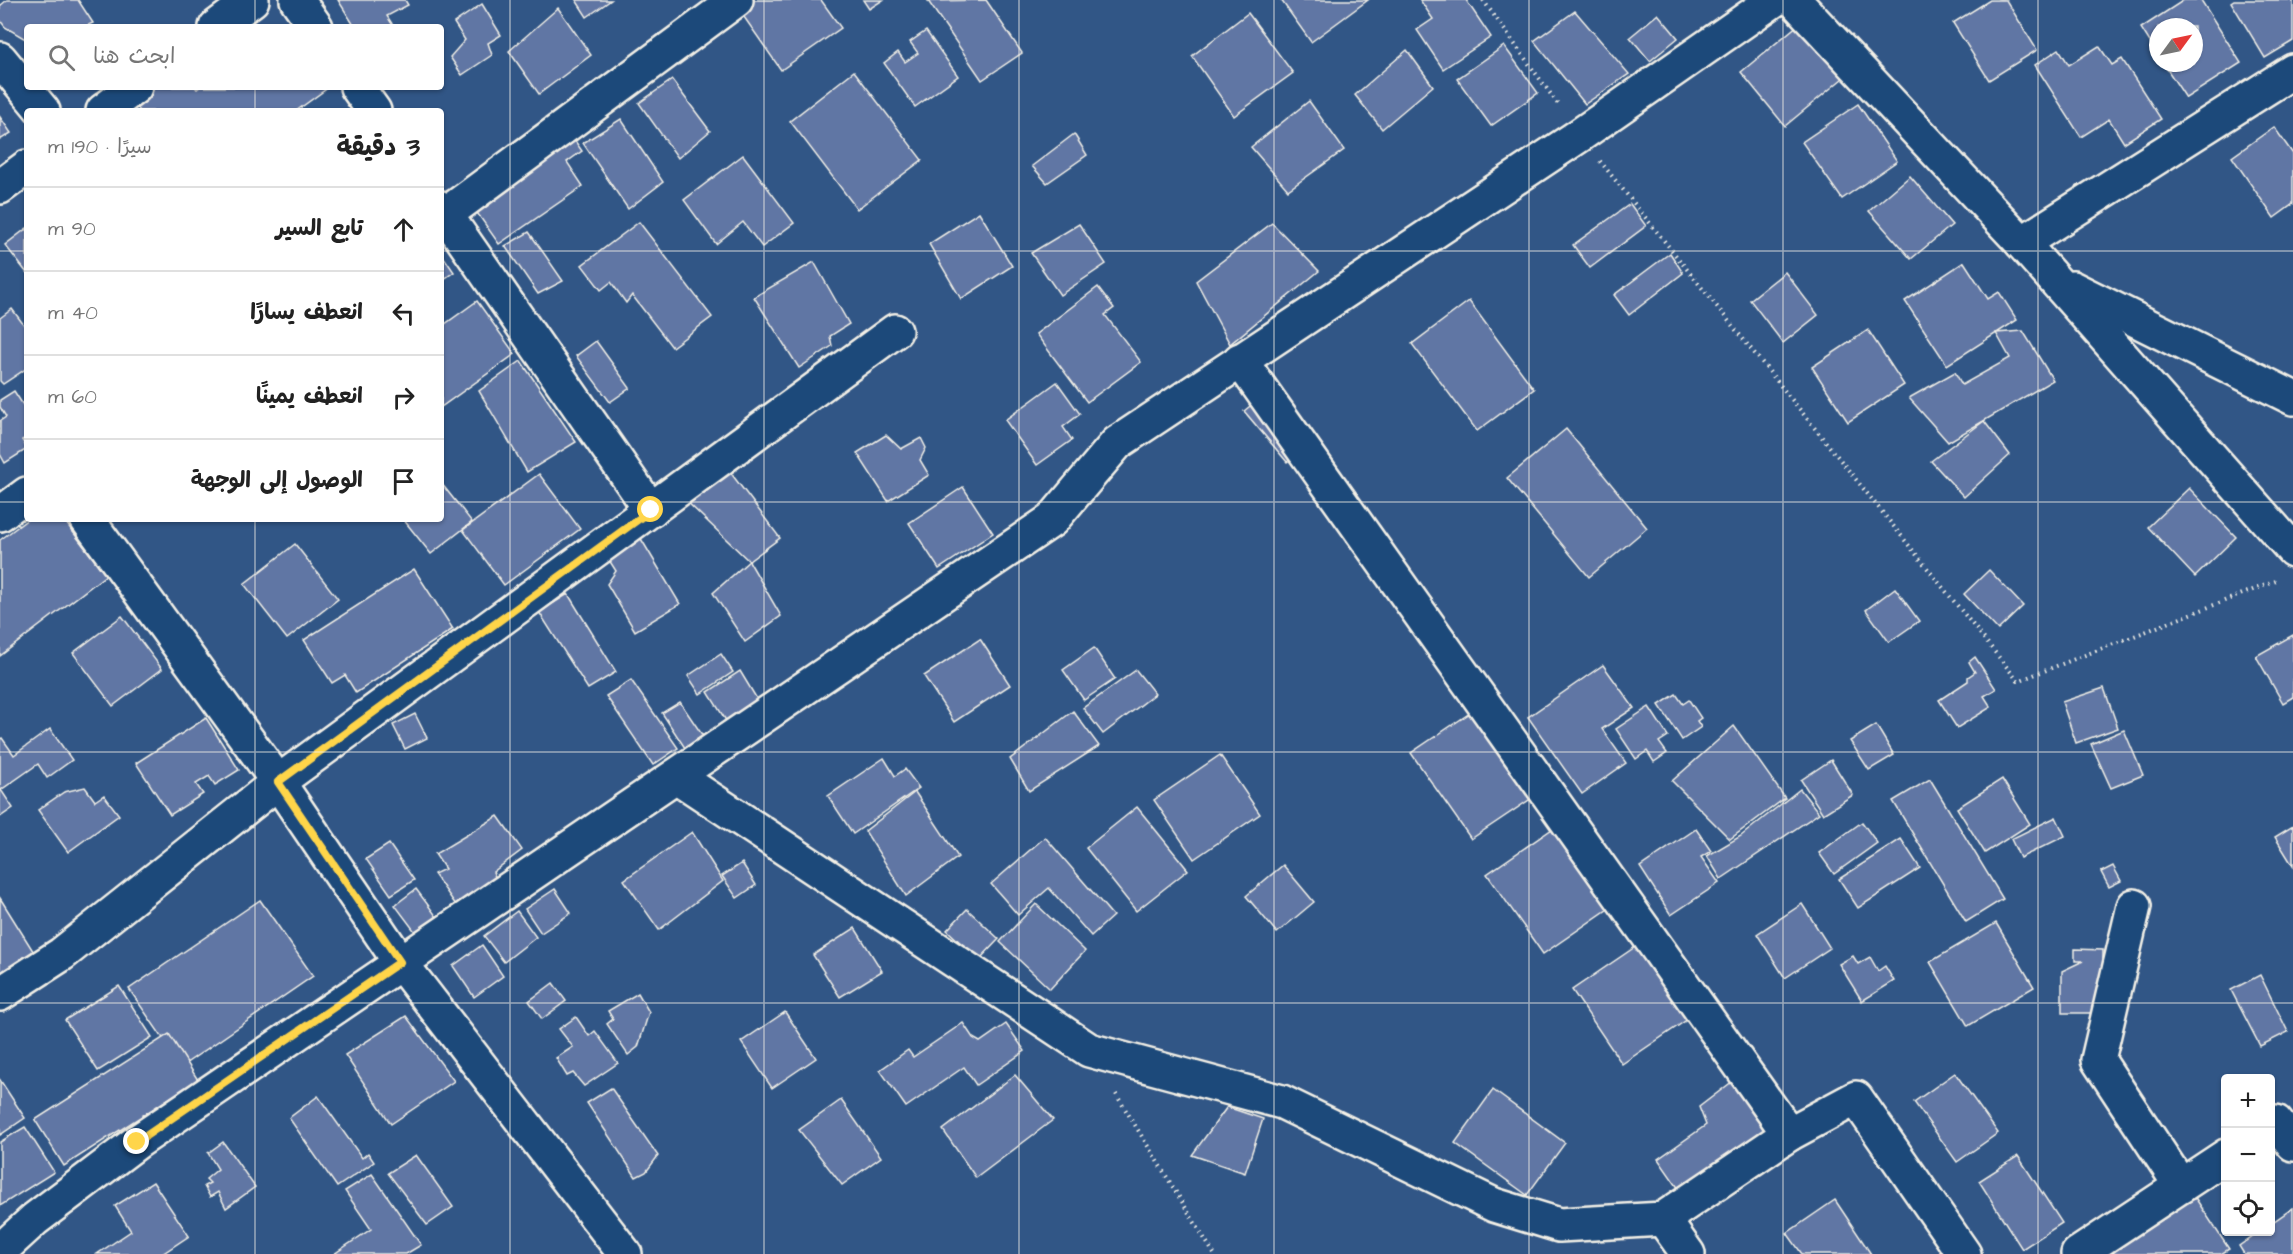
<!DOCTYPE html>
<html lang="ar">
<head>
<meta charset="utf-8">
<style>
  :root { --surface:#fff; --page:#f6f6f6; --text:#222; --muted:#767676; --line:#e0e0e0 }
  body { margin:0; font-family:"Architects Daughter","Playpen Sans Arabic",sans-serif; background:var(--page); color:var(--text); direction:rtl }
  .controls { position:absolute; right:18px; bottom:18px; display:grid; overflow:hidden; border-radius:6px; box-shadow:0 2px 4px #0004 }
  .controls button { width:54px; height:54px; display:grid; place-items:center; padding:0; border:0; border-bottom:2px solid var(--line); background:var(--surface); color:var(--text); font:30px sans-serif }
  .compass { position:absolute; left:2149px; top:18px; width:54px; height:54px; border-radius:50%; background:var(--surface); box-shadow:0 2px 4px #0004; rotate:57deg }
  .stop { position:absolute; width:18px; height:18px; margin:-14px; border:4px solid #ffd54a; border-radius:50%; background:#fff }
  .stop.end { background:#ffd54a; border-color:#fff; box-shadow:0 2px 6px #0008 }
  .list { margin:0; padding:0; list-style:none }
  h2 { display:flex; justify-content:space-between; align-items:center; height:78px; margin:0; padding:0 24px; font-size:26px }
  h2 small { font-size:20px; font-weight:400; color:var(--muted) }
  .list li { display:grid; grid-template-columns:39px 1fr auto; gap:18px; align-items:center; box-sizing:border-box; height:84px; padding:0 24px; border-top:2px solid var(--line) }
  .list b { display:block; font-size:22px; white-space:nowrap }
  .list em { font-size:20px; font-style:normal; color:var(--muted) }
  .icon { flex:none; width:33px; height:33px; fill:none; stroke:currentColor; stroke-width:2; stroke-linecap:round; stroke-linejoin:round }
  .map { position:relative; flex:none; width:2293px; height:1254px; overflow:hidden; direction:ltr }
  .search { position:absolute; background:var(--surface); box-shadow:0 2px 4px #0004; left:24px; top:24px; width:420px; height:66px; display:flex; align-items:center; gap:15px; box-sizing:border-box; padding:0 21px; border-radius:6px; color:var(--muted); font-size:22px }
  .panel { position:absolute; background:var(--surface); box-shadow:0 2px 4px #0004; left:24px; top:108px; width:420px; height:414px; border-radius:6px; direction:rtl }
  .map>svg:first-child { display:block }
  .building { fill:#6176a4; stroke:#f4f1e8; stroke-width:1.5 }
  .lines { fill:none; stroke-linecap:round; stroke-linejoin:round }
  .minor-casing { stroke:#f4f1e8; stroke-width:38 }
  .path { stroke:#f4f1e8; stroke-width:4; stroke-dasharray:1.5 4.5; stroke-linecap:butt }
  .minor { stroke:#1f4a7a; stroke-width:33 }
  .route { stroke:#ffd54a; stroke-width:8 }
  .grid { fill:none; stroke:#f4f1e8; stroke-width:1.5; stroke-opacity:0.55 }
</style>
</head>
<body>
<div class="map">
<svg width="2293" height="1254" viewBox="0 0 2293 1254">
  <rect width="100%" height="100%" fill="#315686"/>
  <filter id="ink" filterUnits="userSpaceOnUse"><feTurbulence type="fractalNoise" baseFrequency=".0167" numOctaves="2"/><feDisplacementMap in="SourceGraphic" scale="12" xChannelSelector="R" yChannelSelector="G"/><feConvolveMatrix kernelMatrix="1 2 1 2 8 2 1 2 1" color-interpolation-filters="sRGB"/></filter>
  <g filter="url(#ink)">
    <g class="building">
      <polygon points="7,0 78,0 93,23 84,27 27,27 27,40 5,27 0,20 0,6"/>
      <polygon points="338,0 405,0 408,5 387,16 394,27 355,27"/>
      <polygon points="576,0 611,0 587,17"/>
      <polygon points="747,0 821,0 841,28 781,70 737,7"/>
      <polygon points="863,0 883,0 869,9"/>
      <polygon points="986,0 1022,53 982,80 928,1"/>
      <polygon points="1281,0 1368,0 1311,42"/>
      <polygon points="1420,0 1466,0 1491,37 1443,69 1417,30 1433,19"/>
      <polygon points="1990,0 2006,0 2037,50 1989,80 1953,23"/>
      <polygon points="2184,0 2201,0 2241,63 2186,98 2163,63 2194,63 2194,27 2158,27 2158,55 2141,28"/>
      <polygon points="2234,0 2293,0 2293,41 2265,58 2231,2"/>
      <polygon points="482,4 501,35 488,43 492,55 462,75 450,57 465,40 454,23"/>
      <polygon points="558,8 591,55 539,94 509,51"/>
      <polygon points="1575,11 1629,74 1585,104 1534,41"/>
      <polygon points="1248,13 1293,73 1234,116 1192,56"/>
      <polygon points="1658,14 1678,38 1650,61 1630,37"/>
      <polygon points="1804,20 1848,74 1785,126 1741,72"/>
      <polygon points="926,31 958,76 915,107 884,63 898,52 905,62 918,53 910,42"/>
      <polygon points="1504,46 1538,93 1491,126 1457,79"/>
      <polygon points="2099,46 2112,65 2122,59 2161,119 2124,143 2109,119 2081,137 2035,65 2059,49 2069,65"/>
      <polygon points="1407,50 1433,86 1382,129 1355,95"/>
      <polygon points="854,71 922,160 857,209 790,121"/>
      <polygon points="672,80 710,131 678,158 639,103"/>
      <polygon points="150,87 195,87 197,89 200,87 329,87 296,111 140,111 132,101"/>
      <polygon points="1309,101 1344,150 1288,190 1251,147"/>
      <polygon points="1858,104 1897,161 1842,199 1802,142"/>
      <polygon points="0,117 11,133 0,140"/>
      <polygon points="621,119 663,182 628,209 583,143"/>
      <polygon points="2274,127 2293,154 2293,204 2274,218 2232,157"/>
      <polygon points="568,131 582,151 567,162 583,186 499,244 468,200"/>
      <polygon points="1074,134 1087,155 1047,183 1032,166"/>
      <polygon points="743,155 794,223 762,247 743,222 716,244 684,200"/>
      <polygon points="1910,176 1952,225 1911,259 1869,211"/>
      <polygon points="1630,204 1646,226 1590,268 1573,245"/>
      <polygon points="979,212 1012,266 961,299 929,244"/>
      <polygon points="639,222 712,317 672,347 632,295 626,303 611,282 601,290 582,265"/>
      <polygon points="1272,223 1319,271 1230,344 1196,281"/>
      <polygon points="1079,224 1106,264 1060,295 1031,253"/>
      <polygon points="27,228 27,273 5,245"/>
      <polygon points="529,232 563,281 538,294 505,246"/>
      <polygon points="441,253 454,272 441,281"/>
      <polygon points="1670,253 1683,273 1629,315 1614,295"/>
      <polygon points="814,262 849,324 830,336 832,346 799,368 754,297"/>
      <polygon points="1964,262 1988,299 1999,292 2017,320 1947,365 1905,301"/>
      <polygon points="1785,272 1818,315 1783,343 1750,300"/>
      <polygon points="1098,287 1114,308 1105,315 1141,362 1087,402 1036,334"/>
      <polygon points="477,301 515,354 441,407 441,327"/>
      <polygon points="1469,301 1534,389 1477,431 1412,344"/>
      <polygon points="12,309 27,329 27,368 3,384 0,381 0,318"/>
      <polygon points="1868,330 1904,385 1848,422 1812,367"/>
      <polygon points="2023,331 2053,380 1948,442 1909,398 1955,372 1962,385 2010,358 1996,333"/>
      <polygon points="596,341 630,388 610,402 576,356"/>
      <polygon points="521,361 576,442 527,472 479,391"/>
      <polygon points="1057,382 1080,414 1063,427 1072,440 1037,465 1005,420"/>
      <polygon points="14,391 23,405 27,402 27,437 22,440 27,449 5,463 0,454 0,421 6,417 0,407 0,400"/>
      <polygon points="1266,393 1308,445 1287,462 1244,411"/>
      <polygon points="1984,421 2010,455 1964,497 1931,461"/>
      <polygon points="1566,429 1647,528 1589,577 1507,478"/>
      <polygon points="886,435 901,449 921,438 926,448 920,460 929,475 888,501 857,453"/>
      <polygon points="727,468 780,538 749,561 682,497"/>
      <polygon points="539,474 580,529 504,585 463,530"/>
      <polygon points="441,483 472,522 431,554 403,519 441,519"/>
      <polygon points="963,487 993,533 939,569 909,523"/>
      <polygon points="2189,488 2236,537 2195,577 2148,527"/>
      <polygon points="28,519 63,519 106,575 0,656 0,540"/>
      <polygon points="637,532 680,604 635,631 607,584 616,571 604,552"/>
      <polygon points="295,544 338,599 287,639 244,584"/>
      <polygon points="749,561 781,616 745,642 713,593"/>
      <polygon points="414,569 453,629 356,693 345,675 332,683 304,640"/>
      <polygon points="1989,570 2023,606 1998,630 1964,594"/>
      <polygon points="1895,588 1919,621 1889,642 1866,610"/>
      <polygon points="568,594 616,672 588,689 539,612"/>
      <polygon points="122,616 162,669 113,706 73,653"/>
      <polygon points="2293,635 2293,697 2283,703 2256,656"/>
      <polygon points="980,639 1010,685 954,722 924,676"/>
      <polygon points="1094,648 1115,679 1084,700 1063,670"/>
      <polygon points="721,654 733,672 700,694 688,676"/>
      <polygon points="1975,657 1996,689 1984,696 1991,707 1957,728 1939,700 1968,681 1968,677 1975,672 1969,662"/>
      <polygon points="1603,665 1634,708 1602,729 1626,763 1582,794 1528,717"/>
      <polygon points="1136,670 1155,694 1103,734 1083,708"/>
      <polygon points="740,671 766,714 735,735 708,692"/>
      <polygon points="631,680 678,748 653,765 606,696"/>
      <polygon points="2104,688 2118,728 2076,743 2062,702"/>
      <polygon points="1676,694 1683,704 1689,700 1701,718 1697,721 1701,727 1682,740 1659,705"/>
      <polygon points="680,702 703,736 685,748 662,713"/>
      <polygon points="1649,707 1668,736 1659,742 1667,753 1654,762 1647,751 1636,759 1616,729"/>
      <polygon points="1073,711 1099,746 1029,791 1010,759"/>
      <polygon points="1473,711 1532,798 1471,839 1411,753"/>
      <polygon points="415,714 427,738 405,749 393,725"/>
      <polygon points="206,718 239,770 215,785 209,776 196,784 203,794 170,815 136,763"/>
      <polygon points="1876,725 1894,755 1869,770 1850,741"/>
      <polygon points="1734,726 1785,798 1730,839 1672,781"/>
      <polygon points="50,729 72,760 47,778 38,764 1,790 13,808 0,817 0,739 2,738 14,755"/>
      <polygon points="2124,730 2143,775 2111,788 2091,744"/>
      <polygon points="1220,755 1260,814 1194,859 1154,800"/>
      <polygon points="884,758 895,776 905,769 919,788 853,834 828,796"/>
      <polygon points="1831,760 1853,795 1823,814 1801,780"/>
      <polygon points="1930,779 2003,899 1966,922 1893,801"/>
      <polygon points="2002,779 2030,824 1985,853 1957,808"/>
      <polygon points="85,787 95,801 104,795 119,815 68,852 38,810 64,792"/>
      <polygon points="1800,789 1819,813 1721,879 1707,856 1741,836"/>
      <polygon points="915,792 958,857 906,896 865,831"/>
      <polygon points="1137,807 1188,870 1136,911 1086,848"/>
      <polygon points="498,816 522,850 493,872 500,888 463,915 434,874 445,869 435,854"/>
      <polygon points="2056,817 2065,836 2020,858 2011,839"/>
      <polygon points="1862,822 1877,843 1834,874 1819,853"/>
      <polygon points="2293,826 2293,866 2275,837"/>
      <polygon points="1555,827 1611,907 1543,954 1487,874"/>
      <polygon points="1696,829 1711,851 1701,857 1719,883 1671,915 1640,867"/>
      <polygon points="692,832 723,881 659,930 624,880"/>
      <polygon points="1045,837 1113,916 1091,936 1049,888 1018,915 991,884"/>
      <polygon points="1901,839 1920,868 1858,908 1839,879"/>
      <polygon points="389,844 414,880 391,895 366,859"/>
      <polygon points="742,863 756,885 737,898 722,876"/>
      <polygon points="1283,865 1314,902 1277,933 1246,896"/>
      <polygon points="2113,866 2121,881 2109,887 2101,872"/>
      <polygon points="416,889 437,917 416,933 395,905"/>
      <polygon points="555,889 571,913 541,933 525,909"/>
      <polygon points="0,898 35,954 0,976"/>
      <polygon points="260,900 313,976 182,1066 129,989"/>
      <polygon points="1036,904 1085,951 1050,989 1000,942"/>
      <polygon points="1802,904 1830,948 1785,978 1757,934"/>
      <polygon points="967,909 999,939 979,960 947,930"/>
      <polygon points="517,911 536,937 504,962 484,936"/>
      <polygon points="1996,923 2034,987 1968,1026 1930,962"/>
      <polygon points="855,928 882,971 840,997 813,955"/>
      <polygon points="1641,943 1691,1017 1622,1064 1572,990"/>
      <polygon points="482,945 503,976 474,997 453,966"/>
      <polygon points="2075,949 2103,950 2103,1013 2062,1013 2062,971 2083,961 2075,961"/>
      <polygon points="1853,956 1858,964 1870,957 1878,971 1885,966 1894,981 1862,1001 1839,964"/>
      <polygon points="2260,975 2288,1032 2260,1046 2231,990"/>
      <polygon points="553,983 566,1001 542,1019 529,1001"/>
      <polygon points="119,986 152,1037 98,1071 65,1020"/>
      <polygon points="638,993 649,1012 638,1047 628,1055 607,1024 613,1019 608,1011"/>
      <polygon points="785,1012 816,1058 772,1088 741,1042"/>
      <polygon points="406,1016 454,1081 391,1124 345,1055"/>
      <polygon points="576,1017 589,1036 595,1031 618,1063 584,1086 573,1073 567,1076 556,1058 573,1047 559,1029"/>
      <polygon points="963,1023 973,1038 980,1042 1006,1024 1025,1051 976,1085 964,1067 906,1107 880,1070 908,1050 913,1057"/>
      <polygon points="169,1034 198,1080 64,1166 35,1120"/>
      <polygon points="1955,1073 1998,1133 1957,1162 1914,1102"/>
      <polygon points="1015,1075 1053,1120 976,1178 943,1130"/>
      <polygon points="0,1080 25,1118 0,1135"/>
      <polygon points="1733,1081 1770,1132 1681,1192 1658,1159 1706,1125 1699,1107"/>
      <polygon points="611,1088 658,1156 646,1172 636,1177 587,1103"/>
      <polygon points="1493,1090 1565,1143 1527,1195 1455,1143"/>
      <polygon points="318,1096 362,1158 368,1153 374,1162 337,1187 289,1118"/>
      <polygon points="841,1100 881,1157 842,1185 799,1130"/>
      <polygon points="1227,1107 1263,1119 1245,1173 1192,1155"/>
      <polygon points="25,1127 54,1172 0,1206 0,1142"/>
      <polygon points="223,1142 255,1187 226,1208 218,1192 210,1197 204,1186 210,1183 206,1179 218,1169 208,1153"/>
      <polygon points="416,1155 453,1207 427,1225 388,1173"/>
      <polygon points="2018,1156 2062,1223 2022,1249 1979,1181"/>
      <polygon points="372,1174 421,1245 406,1254 334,1254 371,1229 345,1191"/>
      <polygon points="153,1182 189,1236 162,1254 97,1254 131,1231 115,1206"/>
      <polygon points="2194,1196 2229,1249 2221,1254 2107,1254"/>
      <polygon points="1835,1200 1871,1254 1802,1254 1787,1233"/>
      <polygon points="2293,1208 2293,1254 2244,1254 2239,1246 2259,1232 2270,1232 2270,1224"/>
    </g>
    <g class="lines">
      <defs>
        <g id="minor">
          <polyline points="297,0 316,27"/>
          <polyline points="1794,0 2022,243 2293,550"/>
          <polyline points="216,27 252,0"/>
          <polyline points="0,59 43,111"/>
          <polyline points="357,87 374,111"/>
          <polyline points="103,111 135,87"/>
          <polyline points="0,187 27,167"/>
          <polyline points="441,208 651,510"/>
          <polyline points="446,214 736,0"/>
          <polyline points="2022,243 2293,71"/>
          <polyline points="2072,288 2293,398"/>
          <polyline points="0,514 27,494"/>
          <polyline points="87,519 278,782 400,962 625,1254"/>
          <polyline points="676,776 1089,1050 1282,1102 1494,1205 1559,1225 1663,1219 1789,1134 1240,360"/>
          <polyline points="2134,906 2098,1060 2181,1186"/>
          <polyline points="0,994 62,954 278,782 895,331"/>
          <polyline points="2276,1122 2293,1144"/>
          <polyline points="1789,1134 1856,1098 1964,1254"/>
          <polyline points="1663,1219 1688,1254"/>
          <polyline points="0,1251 35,1219 137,1142 1052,520 1117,443 1580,135 1774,0"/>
          <polyline points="2078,1254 2226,1156"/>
        </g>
      </defs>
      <use href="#minor" class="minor-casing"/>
      <g class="path">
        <polyline points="1483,0 1560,107"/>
        <polyline points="1600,161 2018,681 2276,581"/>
        <polyline points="1116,1094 1214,1254"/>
      </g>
      <use href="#minor" class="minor"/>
    </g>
  </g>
  <g class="lines" filter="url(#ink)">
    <polyline class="route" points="137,1142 400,962 278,782 651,510"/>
  </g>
  <path class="grid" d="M255,0V27M510,0V1254M764,0V1254M1019,0V1254M1274,0V1254M1529,0V1254M1783,0V1254M2038,0V1254M255,87V111M0,251H27M441,251H2293M0,502H27M441,502H2293M255,519V1254M0,752H2293M0,1003H2293"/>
</svg>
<div class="controls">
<button>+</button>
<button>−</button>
<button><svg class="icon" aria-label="locate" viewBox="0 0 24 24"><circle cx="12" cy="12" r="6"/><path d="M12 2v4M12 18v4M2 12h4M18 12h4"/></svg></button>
</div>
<svg class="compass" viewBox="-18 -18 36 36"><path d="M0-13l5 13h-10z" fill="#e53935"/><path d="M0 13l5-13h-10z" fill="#767676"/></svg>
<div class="stop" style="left:651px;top:510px"></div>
<div class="stop end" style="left:137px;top:1142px"></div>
<div class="search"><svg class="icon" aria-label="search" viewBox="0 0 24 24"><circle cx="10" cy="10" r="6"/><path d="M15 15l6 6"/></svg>ابحث هنا</div>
<section class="panel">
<h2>3 دقيقة<small>سيرًا · 190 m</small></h2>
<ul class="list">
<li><svg class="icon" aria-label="ahead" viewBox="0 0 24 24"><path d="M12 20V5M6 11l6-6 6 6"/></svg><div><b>تابع السير</b></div><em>90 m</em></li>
<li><svg class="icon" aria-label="left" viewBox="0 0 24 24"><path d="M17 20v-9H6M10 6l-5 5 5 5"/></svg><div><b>انعطف يسارًا</b></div><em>40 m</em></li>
<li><svg class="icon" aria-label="right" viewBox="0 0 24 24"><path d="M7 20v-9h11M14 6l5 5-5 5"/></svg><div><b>انعطف يمينًا</b></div><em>60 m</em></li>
<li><svg class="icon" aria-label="arrive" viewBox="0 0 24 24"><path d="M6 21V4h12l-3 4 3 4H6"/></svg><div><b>الوصول إلى الوجهة</b></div></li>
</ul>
</section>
</div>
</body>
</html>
